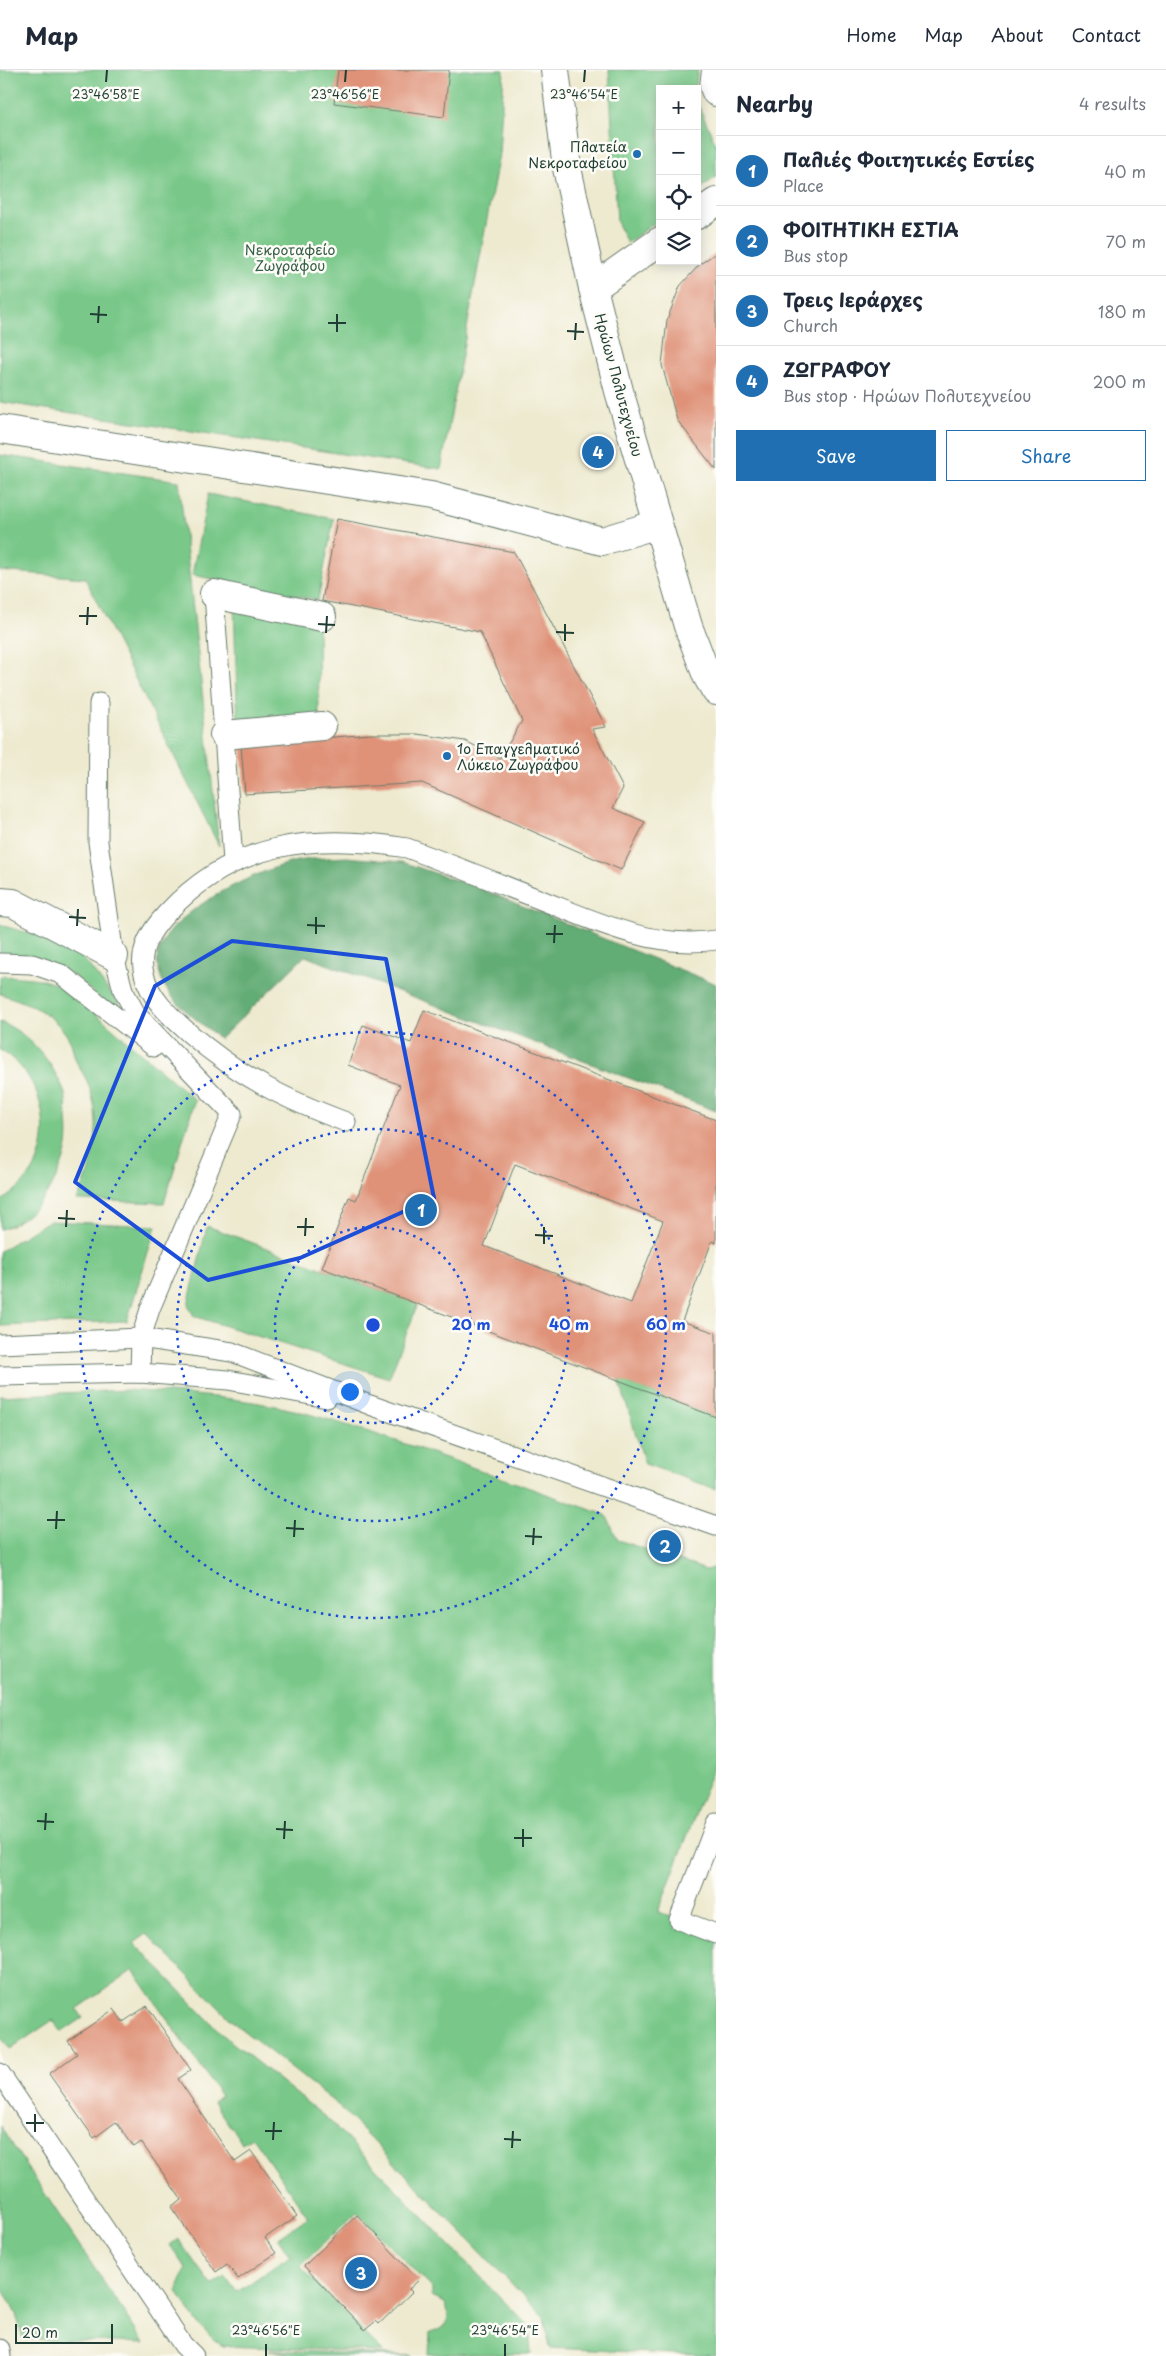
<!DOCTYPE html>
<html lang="en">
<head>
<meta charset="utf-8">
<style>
  :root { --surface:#fff; --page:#f6f6f7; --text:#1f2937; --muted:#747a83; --line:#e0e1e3; --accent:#1f6fb2 }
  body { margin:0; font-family:"Playpen Sans",sans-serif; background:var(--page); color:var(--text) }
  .controls { position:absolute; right:15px; top:15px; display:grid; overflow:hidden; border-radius:0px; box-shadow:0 2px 12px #0003 }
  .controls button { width:45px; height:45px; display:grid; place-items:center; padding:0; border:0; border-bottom:1px solid var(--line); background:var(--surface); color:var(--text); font:25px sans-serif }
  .scale { position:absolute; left:15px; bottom:12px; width:98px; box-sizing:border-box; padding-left:5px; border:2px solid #1f3d34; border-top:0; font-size:14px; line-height:18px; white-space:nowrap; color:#1f3d34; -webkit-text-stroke:4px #fdfcf7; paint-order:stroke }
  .you { position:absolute; left:349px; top:1321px; width:18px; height:18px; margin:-12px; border:4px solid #fff; border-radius:50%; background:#1a73e8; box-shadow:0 0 0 8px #1a73e833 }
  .badge { display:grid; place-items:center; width:32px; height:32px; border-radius:50%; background:var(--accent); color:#fff; font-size:16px; font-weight:700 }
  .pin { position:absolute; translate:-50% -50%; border:2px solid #fff; box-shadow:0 1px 5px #0006 }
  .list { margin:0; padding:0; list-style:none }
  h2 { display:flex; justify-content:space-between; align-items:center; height:65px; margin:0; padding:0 20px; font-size:21px }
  h2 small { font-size:16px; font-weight:400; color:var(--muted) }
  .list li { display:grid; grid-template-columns:32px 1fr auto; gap:15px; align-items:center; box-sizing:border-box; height:70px; padding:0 20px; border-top:1px solid var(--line) }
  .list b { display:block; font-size:19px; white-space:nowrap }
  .list p { margin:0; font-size:16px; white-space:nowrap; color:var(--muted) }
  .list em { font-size:16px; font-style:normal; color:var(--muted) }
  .actions { display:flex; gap:10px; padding:15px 20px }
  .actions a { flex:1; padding:11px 0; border:1px solid var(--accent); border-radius:0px; text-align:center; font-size:18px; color:var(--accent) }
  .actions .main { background:var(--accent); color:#fff }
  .icon { flex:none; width:28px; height:28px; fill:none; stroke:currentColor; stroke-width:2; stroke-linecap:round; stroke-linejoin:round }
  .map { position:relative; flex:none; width:716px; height:2286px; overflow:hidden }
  header { display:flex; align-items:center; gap:30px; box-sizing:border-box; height:70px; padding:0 25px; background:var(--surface); border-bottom:1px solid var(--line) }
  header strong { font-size:24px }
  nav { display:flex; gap:28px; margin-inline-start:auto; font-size:18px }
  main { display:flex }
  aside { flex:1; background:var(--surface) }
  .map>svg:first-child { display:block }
  .green { fill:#79c889; stroke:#4c825e }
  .forest { fill:#62ac75; stroke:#407454 }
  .building { fill:#df9278; fill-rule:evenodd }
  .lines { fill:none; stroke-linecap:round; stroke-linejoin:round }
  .lane-casing { stroke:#677a6b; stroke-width:21 }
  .street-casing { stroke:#677a6b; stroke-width:30 }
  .secondary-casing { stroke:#677a6b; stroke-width:30 }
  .lane { stroke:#fff; stroke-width:19 }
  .street { stroke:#fff; stroke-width:28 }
  .secondary { stroke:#fff; stroke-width:28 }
  .marked { fill:none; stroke:#1d4ed8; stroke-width:4; stroke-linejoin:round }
  .ticks { fill:none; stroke:#1f3d34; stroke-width:2 }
  .ring { fill:none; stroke:#1d4ed8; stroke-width:2.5; stroke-dasharray:2.5 5 }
  .poi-dot { fill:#1f6fb2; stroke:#fdfcf7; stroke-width:2 }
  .labels { text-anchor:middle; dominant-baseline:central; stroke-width:5; stroke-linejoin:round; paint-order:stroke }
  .poi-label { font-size:14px; fill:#1f3d34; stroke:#fdfcf7; text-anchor:end }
  .park-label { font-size:14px; fill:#366049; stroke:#fdfcf7 }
  .street-label { font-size:14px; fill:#1f3d34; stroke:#fdfcf7 }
  .ticks-label { font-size:12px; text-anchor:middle; fill:#1f3d34; stroke:#fdfcf7; stroke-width:5; stroke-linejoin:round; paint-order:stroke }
  .centre { fill:#1d4ed8; stroke:#fdfcf7; stroke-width:2.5 }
  .ring-label { font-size:15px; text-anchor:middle; font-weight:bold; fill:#1d4ed8; stroke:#fdfcf7; stroke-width:5; stroke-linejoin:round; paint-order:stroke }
</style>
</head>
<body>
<header>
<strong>Map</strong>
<nav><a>Home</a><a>Map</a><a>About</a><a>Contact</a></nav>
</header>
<main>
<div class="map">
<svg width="716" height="2286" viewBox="0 0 716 2286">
  <rect width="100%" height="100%" fill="#fdfcf7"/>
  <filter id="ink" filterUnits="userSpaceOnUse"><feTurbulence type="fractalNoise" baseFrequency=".02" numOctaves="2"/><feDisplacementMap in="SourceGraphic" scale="10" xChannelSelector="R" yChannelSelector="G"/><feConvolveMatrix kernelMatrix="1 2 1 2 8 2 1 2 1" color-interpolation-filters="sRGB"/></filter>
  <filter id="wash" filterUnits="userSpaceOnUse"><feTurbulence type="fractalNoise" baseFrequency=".0096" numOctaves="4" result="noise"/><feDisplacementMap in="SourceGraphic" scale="20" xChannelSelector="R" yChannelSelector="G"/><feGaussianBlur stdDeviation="1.12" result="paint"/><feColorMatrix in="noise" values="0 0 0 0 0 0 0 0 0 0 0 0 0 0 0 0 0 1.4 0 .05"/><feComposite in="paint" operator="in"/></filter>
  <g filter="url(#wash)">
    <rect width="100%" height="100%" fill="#eeead0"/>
    <g class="green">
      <polygon points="0,0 504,0 499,84 441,399 0,332"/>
      <polygon points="609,0 698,0 695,19 660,19 660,149 627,173 617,152"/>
      <polygon points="697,33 716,74 716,107 697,121"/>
      <polygon points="0,385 179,411 219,776 85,508 0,501"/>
      <polygon points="208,424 334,449 318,530 192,505"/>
      <polygon points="234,533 318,550 319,653 238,660"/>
      <polygon points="0,855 43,867 79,883 147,969 73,905 0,888"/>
      <path d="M0,906C33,908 43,906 72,923L195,1030L164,1133L77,1130C95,1090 104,1053 87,1011C84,1004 79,998 76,991C73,984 73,975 69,969C54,943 27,932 0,924Z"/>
      <path d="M0,952C30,963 54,994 65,1024C67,1031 66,1040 67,1047C68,1060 69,1075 64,1088C55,1118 32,1151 0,1159V1132C15,1122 32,1107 38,1090C53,1050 37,1001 0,980Z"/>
      <polygon points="49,1151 156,1156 127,1251 0,1256 0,1181"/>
      <polygon points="207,1156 418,1234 389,1308 194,1246 188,1235"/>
      <polygon points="619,1310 716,1347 716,1419 645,1394"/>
      <path d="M126,1320C183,1324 242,1327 298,1341C402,1369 504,1410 606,1445L618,1470L706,1500L716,1497V1691L658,1842L716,1864V2286L550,2278L544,2247L339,2036L235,1954L147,1864L134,1873L223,1965L330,2051L529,2257L531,2284H429L430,2263C446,2259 452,2249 445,2233L432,2227V2219L357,2142L300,2196L383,2282L223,2276C202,2263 191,2243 177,2222L186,2198L170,2175L178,2169L211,2215L225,2206L237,2222L290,2186L278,2168L308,2147L252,2067L242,2073L213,2032L221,2026L133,1900L77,1939L83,1948L62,1962L53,1950L10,1979L0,1965V1326Z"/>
      <polygon points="0,2056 144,2273 23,2269 16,2244 0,2214"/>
      <polygon points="269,2280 412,2286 302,2286"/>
    </g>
    <path class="forest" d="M347,787L402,792L473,816L716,914V1041L305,886L220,969C201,952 172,935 162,910C159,902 156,892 158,884C168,841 258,800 297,791C313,788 331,788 347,787Z"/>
    <g id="blocks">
      <g class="building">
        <polygon points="338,0 449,0 444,47 334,33"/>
        <polygon points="716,183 716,400 677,350 662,295 667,250 680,216 700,194"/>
        <polygon points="337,449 514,482 606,657 592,659 623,718 613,738 645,752 621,800 422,713 245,724 241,675 370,664 417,664 465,671 500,688 522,651 480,562 322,531"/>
        <path d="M424,940L716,1050V1173L712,1171L682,1251L716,1263V1347L322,1198L349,1127L356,1130L400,1015L348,995L363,955L411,973ZM515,1094L663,1151L631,1233L484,1176Z"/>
        <polygon points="147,1936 191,2000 178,2009 235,2092 251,2081 297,2146 265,2168 276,2183 238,2209 227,2194 216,2202 171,2137 181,2129 141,2072 134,2077 116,2052 94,2068 49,2004 77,1984 68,1971 114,1939 123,1952"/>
        <polygon points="357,2145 419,2210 409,2219 412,2222 379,2254 376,2251 365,2260 304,2196"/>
      </g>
    </g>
  </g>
  <g filter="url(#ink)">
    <use href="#blocks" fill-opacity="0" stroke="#677a6b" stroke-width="1"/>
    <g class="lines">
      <defs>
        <g id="lane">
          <polyline points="214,524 233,791"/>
          <polyline points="99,633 98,772 114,886 123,920 136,944 232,1044 150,1239 141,1268 140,1303"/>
          <polyline points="0,893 32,894 61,904 154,977"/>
          <path d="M346,1052C284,1029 240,1007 189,963C171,947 150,929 144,904C138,880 151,860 167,843C233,771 315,763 407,778C450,794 493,811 536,828C593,850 653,880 716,870"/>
          <polyline points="0,1274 141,1268 232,1282 370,1335 716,1456"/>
          <polyline points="0,1306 140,1303 228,1310 327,1328"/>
          <polyline points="716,1753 679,1850 716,1864"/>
          <polyline points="0,2003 183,2275 194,2286"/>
          <polyline points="0,2279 1,2286"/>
        </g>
        <g id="street">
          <polyline points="716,0 714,17 716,22"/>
          <polyline points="697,145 716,132"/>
          <polyline points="593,218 660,171"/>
          <polyline points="0,359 431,426 602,471 658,454"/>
          <polyline points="214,524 322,547"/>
          <polyline points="224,665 322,656"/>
          <polyline points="0,832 13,833 114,886"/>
        </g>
        <polyline id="secondary" points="555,0 567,98 593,218 619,321 688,556 707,606 716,621"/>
      </defs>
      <use href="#lane" class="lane-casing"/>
      <use href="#street" class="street-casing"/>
      <use href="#secondary" class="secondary-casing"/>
      <use href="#lane" class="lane"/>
      <use href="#street" class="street"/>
      <use href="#secondary" class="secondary"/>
    </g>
  </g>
  <path class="marked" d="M232,871L386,889L434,1128L300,1188L208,1210L75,1112L155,916Z"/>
  <path class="ticks" d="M106,12L107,0M345,12L346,0M584,12L585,0M90,244L107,245M98,253L99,236M328,253H346M567,261L584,262M337,262V244M575,270L576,253M79,546H97M318,554L335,555M87,555L88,537M556,562L574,563M326,563L327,546M565,571V554M69,847L86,848M307,855L325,856M77,856L78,839M316,864V847M546,864H563M554,873L555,855M58,1148L75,1149M66,1157L67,1140M297,1157H314M535,1165L553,1166M305,1166L306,1148M544,1174V1157M47,1450H65M286,1458L304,1459M56,1459L57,1441M525,1466L542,1467M294,1467L295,1450M533,1475L534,1458M37,1751L54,1752M276,1759L293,1760M45,1760L46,1743M514,1768H532M284,1769L285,1751M523,1777V1759M26,2053H44M265,2061H282M35,2062V2044M504,2069L521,2070M273,2070L274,2052M512,2078L513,2061M266,2286V2274M505,2286V2274"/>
  <g class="ring">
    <circle cx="373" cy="1255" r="98"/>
    <circle cx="373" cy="1255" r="196"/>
    <circle cx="373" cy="1255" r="293"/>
  </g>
  <g class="poi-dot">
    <circle cx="637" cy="84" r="5"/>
    <circle cx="447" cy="686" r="5"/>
  </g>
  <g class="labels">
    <g class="poi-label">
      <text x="627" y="76">Πλατεία<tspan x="627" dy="16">Νεκροταφείου</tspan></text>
      <text x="457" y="678" text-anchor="start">1ο Επαγγελματικό<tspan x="457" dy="16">Λύκειο Ζωγράφου</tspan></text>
    </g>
    <g class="park-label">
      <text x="290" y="179">Νεκροταφείο<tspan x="290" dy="16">Ζωγράφου</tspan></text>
    </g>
    <g class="street-label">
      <text transform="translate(619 315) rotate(75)">Ηρώων Πολυτεχνείου</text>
    </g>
  </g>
  <g class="ticks-label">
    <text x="106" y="29">23°46'58"E</text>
    <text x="345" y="29">23°46'56"E</text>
    <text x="584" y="29">23°46'54"E</text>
    <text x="266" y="2265">23°46'56"E</text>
    <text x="505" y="2265">23°46'54"E</text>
  </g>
  <circle cx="373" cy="1255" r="8" class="centre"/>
  <g class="ring-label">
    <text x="471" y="1260">20 m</text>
    <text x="569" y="1260">40 m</text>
    <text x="666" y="1260">60 m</text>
  </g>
</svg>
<div class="controls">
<button>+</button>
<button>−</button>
<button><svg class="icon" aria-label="locate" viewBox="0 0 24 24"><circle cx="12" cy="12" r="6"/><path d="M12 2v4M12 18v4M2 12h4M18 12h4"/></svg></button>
<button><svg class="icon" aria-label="layers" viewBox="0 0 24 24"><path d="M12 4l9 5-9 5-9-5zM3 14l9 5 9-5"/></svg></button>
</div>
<div class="scale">20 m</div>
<div class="you"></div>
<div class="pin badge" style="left:421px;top:1140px">1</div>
<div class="pin badge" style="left:665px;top:1476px">2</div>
<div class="pin badge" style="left:361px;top:2203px">3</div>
<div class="pin badge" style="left:598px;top:382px">4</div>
</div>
<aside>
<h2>Nearby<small>4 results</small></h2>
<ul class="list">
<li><span class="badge">1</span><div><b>Παλιές Φοιτητικές Εστίες</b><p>Place</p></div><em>40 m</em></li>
<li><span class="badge">2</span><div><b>ΦΟΙΤΗΤΙΚΗ ΕΣΤΙΑ</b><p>Bus stop</p></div><em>70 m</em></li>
<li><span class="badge">3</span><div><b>Τρεις Ιεράρχες</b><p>Church</p></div><em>180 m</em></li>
<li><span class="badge">4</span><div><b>ΖΩΓΡΑΦΟΥ</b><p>Bus stop · Ηρώων Πολυτεχνείου</p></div><em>200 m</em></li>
</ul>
<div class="actions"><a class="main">Save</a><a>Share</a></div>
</aside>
</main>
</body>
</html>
